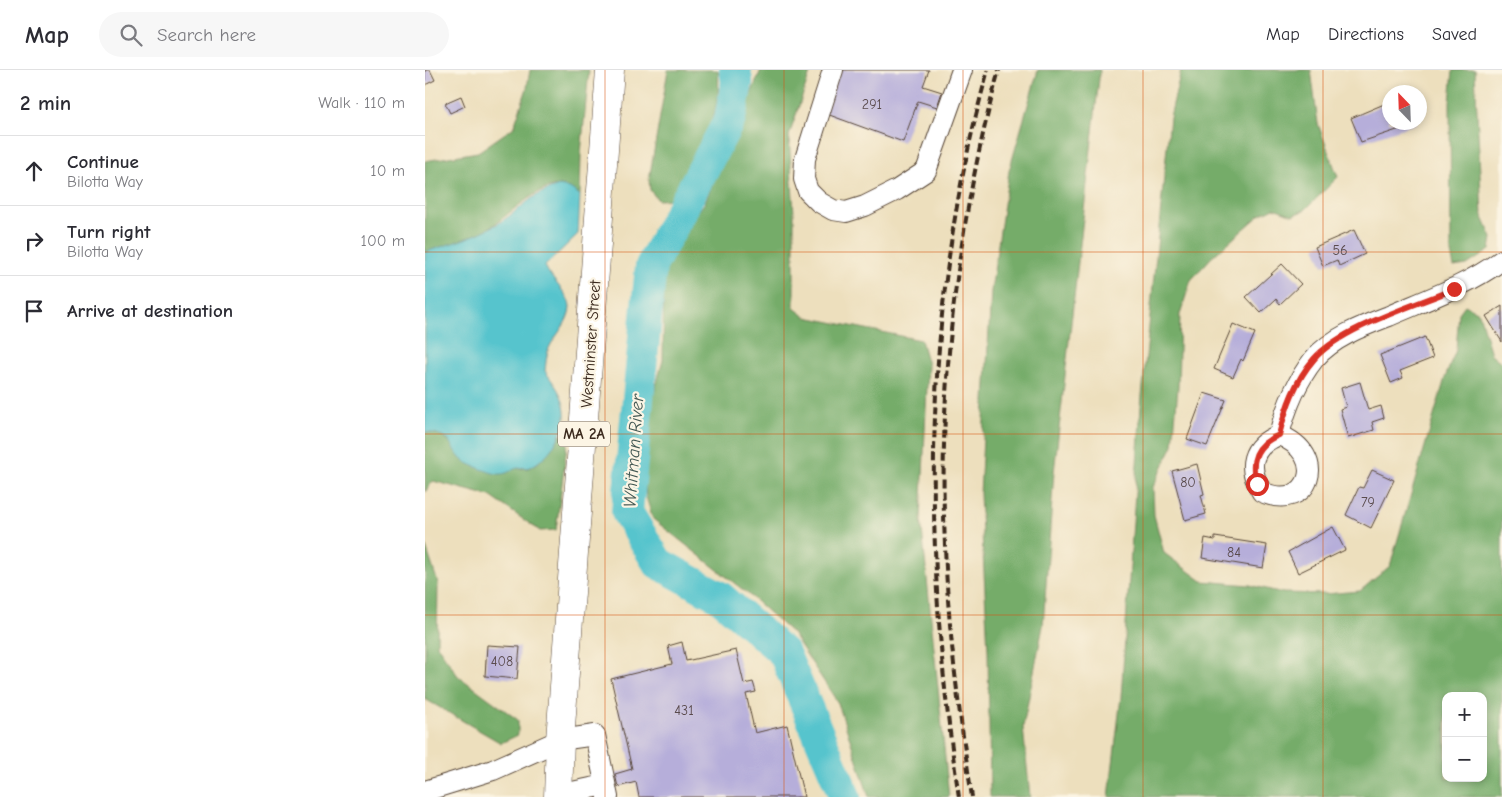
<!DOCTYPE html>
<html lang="en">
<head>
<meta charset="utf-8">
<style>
  :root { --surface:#fff; --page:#f7f7f7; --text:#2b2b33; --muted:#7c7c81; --line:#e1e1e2 }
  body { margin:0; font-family:"Comic Neue",sans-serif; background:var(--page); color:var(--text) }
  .controls { position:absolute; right:15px; bottom:15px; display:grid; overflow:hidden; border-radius:10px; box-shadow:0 2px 8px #0003 }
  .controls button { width:45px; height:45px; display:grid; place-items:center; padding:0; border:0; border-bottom:1px solid var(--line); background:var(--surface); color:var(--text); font:25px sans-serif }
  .compass { position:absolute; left:957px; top:15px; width:45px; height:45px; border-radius:50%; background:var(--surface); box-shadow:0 2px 8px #0003; rotate:337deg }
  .stop { position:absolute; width:15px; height:15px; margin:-11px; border:4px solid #d93025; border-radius:50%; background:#fff }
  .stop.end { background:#d93025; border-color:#fff; box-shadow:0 1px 5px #0008 }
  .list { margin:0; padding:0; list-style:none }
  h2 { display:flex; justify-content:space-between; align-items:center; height:65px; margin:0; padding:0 20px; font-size:21px }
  h2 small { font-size:16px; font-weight:400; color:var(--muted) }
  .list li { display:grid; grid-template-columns:32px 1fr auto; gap:15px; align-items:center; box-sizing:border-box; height:70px; padding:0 20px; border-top:1px solid var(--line) }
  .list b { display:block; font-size:19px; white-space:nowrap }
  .list p { margin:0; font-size:16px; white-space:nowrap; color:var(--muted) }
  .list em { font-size:16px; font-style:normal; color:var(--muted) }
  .icon { flex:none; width:28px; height:28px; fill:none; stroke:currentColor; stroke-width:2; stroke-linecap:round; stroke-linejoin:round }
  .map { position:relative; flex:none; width:1077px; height:727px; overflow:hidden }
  header { display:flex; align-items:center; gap:30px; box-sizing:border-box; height:70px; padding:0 25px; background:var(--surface); border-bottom:1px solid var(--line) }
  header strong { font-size:24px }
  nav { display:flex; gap:28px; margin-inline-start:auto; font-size:18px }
  .search { width:350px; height:45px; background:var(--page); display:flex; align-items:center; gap:12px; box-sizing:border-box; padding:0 18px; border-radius:28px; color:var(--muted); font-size:19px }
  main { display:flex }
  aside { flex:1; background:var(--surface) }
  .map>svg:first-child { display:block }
  .forest { fill:#75ac69; stroke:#586b44; fill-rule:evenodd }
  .water { fill:#56c4cd; stroke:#487776 }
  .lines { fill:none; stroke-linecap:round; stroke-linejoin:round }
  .river { stroke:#56c4cd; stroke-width:32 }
  .building { fill:#b6aeda }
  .minor-casing { stroke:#564536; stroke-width:22 }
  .highway-casing { stroke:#564536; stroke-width:29 }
  .minor { stroke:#fff; stroke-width:20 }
  .highway { stroke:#fff; stroke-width:28 }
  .rail { stroke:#3b2a1e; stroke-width:4; stroke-dasharray:8 4; stroke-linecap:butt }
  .route { stroke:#d93025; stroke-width:6 }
  .grid { fill:none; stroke:#d7540e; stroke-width:1; stroke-opacity:0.55 }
  .labels { text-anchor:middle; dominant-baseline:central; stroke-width:4.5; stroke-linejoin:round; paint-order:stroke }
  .number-label { font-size:14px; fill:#5a4b4d }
  .shield { fill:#fcf5e5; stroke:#75675a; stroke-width:1 }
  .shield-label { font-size:15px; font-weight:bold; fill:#3b2a1e }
  .street-label { font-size:16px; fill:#3b2a1e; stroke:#fcf5e5 }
  .water-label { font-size:18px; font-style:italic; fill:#435853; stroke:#fcf5e5 }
</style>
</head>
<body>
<header>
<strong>Map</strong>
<div class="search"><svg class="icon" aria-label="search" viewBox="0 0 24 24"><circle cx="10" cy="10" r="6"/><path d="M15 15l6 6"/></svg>Search here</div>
<nav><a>Map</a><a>Directions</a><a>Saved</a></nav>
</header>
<main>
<aside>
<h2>2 min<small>Walk · 110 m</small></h2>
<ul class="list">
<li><svg class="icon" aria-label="ahead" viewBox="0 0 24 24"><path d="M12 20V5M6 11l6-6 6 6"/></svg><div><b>Continue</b><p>Bilotta Way</p></div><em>10 m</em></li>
<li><svg class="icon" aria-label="right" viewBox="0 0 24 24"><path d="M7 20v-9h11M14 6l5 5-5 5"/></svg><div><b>Turn right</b><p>Bilotta Way</p></div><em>100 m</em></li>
<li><svg class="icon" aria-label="arrive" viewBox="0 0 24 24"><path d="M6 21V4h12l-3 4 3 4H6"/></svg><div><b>Arrive at destination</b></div></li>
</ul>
</aside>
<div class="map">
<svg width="1077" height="727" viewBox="0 0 1077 727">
  <rect width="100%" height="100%" fill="#fcf5e5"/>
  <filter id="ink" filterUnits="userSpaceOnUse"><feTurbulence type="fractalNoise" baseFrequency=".02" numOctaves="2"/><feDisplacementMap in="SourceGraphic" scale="10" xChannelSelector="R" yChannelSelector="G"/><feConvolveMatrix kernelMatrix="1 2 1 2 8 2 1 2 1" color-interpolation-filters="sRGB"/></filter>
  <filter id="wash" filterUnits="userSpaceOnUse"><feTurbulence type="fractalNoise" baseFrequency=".0096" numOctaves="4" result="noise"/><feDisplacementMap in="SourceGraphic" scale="20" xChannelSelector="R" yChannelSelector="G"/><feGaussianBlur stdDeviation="1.12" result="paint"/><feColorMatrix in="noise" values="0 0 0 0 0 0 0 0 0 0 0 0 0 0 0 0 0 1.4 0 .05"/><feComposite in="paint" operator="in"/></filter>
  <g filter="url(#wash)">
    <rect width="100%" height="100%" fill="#eddfbd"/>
    <g class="forest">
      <path d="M105,0H164L156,83L155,125C149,121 142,116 134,116C107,117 79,152 55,163C38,171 18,176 0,182V91L53,82L89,57L102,18Z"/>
      <path d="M243,0H293C298,48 271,88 249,129L233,130L225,120L224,110Z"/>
      <polygon points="336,0 386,0 364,66 369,144 369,238 381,247 496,270 503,295 496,449 524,727 444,727 413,633 368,564 322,523 228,449 221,427 216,372 238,290 239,192 254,164 279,134"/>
      <polygon points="613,0 675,0 629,402 618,556 598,657 605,727 565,727 563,580 555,424 566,221 584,101"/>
      <path d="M756,0H886L893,54L913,107L880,140L868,145L849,138L835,145L786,188L766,210L755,244L753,317L748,375L728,417L729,445L739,483L777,511L825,515L858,523L901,524L935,521L965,496L1020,308L1031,280L1034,243L1040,235L1054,243L1066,284L1077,293V727H684L696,627L716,336L745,47ZM1021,626H1058V708H1021Z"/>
      <polygon points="1028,0 1050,0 1057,145 1067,168 1065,180 1042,195 1029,197 1026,183 1025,32"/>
      <path d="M0,362C24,365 26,371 38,391C51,392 92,401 103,398C117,394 128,376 135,365L143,368L131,460L115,461L65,426L8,411L0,422Z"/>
      <polygon points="0,474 13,513 12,575 33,606 93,650 93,665 76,673 0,629"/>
    </g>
    <path class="water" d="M134,116L145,118L155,125L153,164L120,196C126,210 144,224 145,236C145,252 130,265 124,278C121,286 121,293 120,301C129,314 139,325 140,342C142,362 123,389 105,397C101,399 97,397 93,398C85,400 82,405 72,404C66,403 41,394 37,390C20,372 31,366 0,362V182C24,174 50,167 72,154C96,140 103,125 134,116Z"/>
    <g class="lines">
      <polyline class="river" points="310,0 312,12 305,49 226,196 202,442 233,493 295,527 359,583 420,727"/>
    </g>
    <g id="blocks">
      <g class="building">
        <polygon points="0,0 5,0 10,10 0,15"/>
        <polygon points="415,0 504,0 498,16 517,22 512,37 493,31 478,72 399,43"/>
        <polygon points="36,26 40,36 25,43 20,33"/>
        <polygon points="964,32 964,52 993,53 936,72 926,48"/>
        <polygon points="929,160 940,184 914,196 912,190 898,196 890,177"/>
        <polygon points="857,194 876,214 855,234 851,229 836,243 821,227"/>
        <polygon points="1077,236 1077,272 1061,246"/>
        <polygon points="808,254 830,263 818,291 816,289 808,307 789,299"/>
        <polygon points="1000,267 1008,288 975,301 978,308 966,313 955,285"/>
        <polygon points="935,312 943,340 956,336 959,348 947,352 949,360 923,368 915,339 921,337 916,318"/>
        <polygon points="779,323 801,330 782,376 762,369"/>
        <polygon points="772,394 779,424 776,425 781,444 760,450 747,401"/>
        <polygon points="947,400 969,410 946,458 921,445 934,417 938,418"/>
        <polygon points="908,457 920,480 873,503 863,482"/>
        <polygon points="790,467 842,475 838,498 777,488 780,468 790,470"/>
        <polygon points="257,572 261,591 311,580 319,614 328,612 331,622 321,624 330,663 362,655 379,727 214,727 211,712 193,717 190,704 207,699 186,609 247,594 243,576"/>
        <polygon points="62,575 95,577 92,609 60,606"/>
      </g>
    </g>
  </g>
  <g filter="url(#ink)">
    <use href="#blocks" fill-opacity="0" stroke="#564536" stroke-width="1"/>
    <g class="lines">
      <defs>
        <g id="minor">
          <polyline points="408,0 380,89 379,109 383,121 394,132 408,140 421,142 440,136 472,120 501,101 537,0"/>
          <path d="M854,365C861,337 871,312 889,289C908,267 938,256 964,246C1003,229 1043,215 1077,190"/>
          <path d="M854,365C905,385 885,443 837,422C821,397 826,376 854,365Z"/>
          <polyline points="0,721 68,700 135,670 170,665 183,727"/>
          <polyline points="133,725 180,715"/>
        </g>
        <polyline id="highway" points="133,727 135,670 185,0"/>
      </defs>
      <use href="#minor" class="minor-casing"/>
      <use href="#highway" class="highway-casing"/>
      <use href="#minor" class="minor"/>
      <use href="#highway" class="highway"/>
      <g class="rail">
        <path d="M534,727C497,485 496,237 563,0"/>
        <path d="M547,727C534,643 523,560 520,475C513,316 532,154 574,0"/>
      </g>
    </g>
  </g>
  <g class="lines" filter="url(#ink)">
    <path class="route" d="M832,414C824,391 831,374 854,365C861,337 870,311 889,289C917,257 989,236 1029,219"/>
  </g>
  <path class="grid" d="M180,0V727M359,0V727M538,0V727M718,0V727M898,0V727M0,182H1077M0,364H1077M0,545H1077"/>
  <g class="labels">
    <g class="number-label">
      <text x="447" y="34">291</text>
      <text x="915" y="180">56</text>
      <text x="763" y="412">80</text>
      <text x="943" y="432">79</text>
      <text x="809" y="482">84</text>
      <text x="77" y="591">408</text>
      <text x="259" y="640">431</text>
    </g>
    <rect class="shield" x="133" y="351.5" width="52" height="25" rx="4"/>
    <g class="shield-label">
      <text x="159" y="364">MA 2A</text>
    </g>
    <g class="street-label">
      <text transform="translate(166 274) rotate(-86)">Westminster Street</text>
    </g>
    <g class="water-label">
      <text transform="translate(209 381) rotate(-86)">Whitman River</text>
    </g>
  </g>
</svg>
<div class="controls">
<button>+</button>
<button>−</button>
</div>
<svg class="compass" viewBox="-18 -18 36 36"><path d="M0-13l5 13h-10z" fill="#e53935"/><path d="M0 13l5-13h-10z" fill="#7c7c81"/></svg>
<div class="stop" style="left:832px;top:414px"></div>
<div class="stop end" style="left:1029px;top:219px"></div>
</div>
</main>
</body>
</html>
